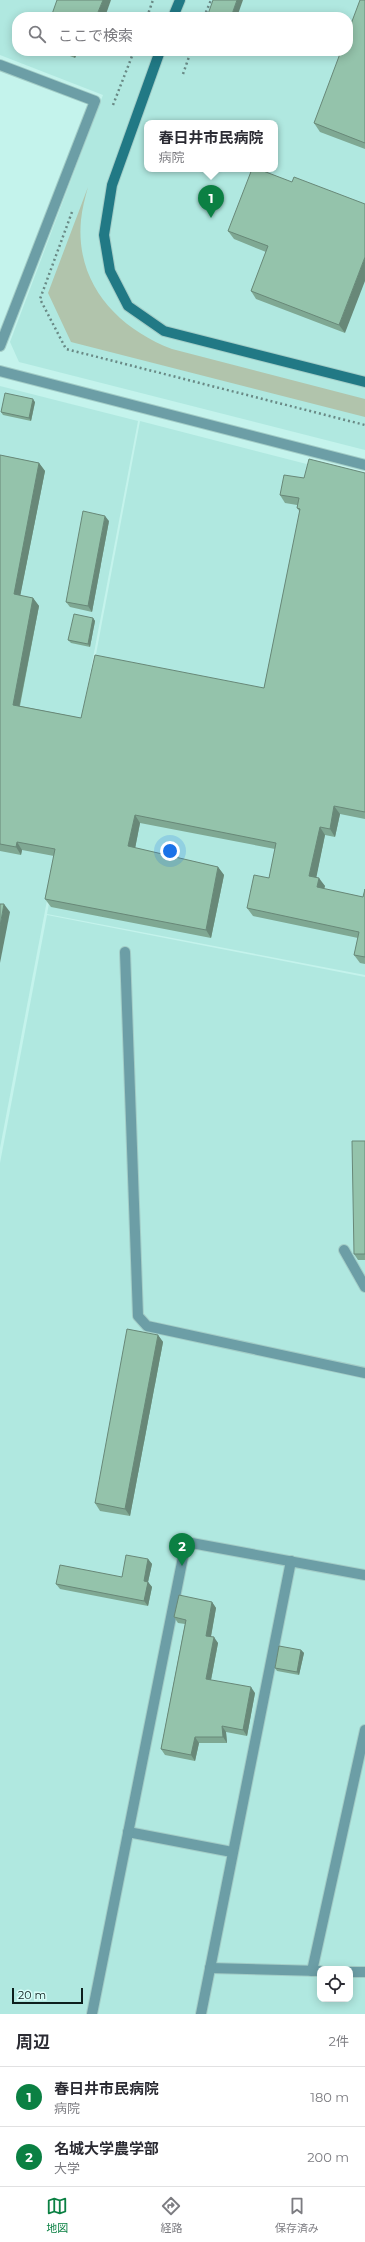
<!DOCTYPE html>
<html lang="ja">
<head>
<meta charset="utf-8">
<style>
  :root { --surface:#fff; --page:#f2f2f3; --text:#2b2b33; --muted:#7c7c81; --line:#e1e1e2; --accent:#0b8043 }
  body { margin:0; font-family:Montserrat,"Noto Sans JP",sans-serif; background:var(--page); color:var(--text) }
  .controls { position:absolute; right:12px; bottom:12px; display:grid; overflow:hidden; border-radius:8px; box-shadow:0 2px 10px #0003 }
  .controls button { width:36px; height:36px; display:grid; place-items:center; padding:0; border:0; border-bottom:1px solid var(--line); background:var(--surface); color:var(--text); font:20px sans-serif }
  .scale { position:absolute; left:12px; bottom:10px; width:71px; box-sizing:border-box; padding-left:4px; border:2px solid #0d1f1d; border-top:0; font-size:11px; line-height:14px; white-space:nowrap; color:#0d1f1d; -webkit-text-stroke:3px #d9fef9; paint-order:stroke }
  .you { position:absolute; left:170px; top:851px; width:14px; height:14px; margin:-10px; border:3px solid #fff; border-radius:50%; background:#1a73e8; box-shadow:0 0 0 6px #1a73e833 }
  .badge { display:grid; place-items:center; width:26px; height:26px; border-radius:50%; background:var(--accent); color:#fff; font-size:13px; font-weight:700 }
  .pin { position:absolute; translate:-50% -33px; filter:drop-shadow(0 1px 2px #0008) }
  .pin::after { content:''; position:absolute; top:21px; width:14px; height:12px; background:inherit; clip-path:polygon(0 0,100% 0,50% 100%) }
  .popup { position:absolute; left:144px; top:120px; width:134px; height:52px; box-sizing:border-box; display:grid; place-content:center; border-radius:8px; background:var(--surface); filter:drop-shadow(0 1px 3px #0005); font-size:13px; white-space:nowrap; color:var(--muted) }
  .popup b { font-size:15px; color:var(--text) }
  .popup::after { content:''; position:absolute; left:50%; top:100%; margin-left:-8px; border:8px solid transparent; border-top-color:var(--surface) }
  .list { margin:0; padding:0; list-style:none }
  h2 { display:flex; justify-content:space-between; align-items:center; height:52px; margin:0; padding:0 16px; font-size:17px }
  h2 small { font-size:13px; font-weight:400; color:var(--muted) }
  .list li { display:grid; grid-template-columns:26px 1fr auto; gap:12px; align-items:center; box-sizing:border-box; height:60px; padding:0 16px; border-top:1px solid var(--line) }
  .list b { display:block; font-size:15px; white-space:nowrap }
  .list p { margin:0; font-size:13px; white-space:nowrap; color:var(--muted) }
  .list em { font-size:13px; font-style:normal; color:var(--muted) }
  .icon { flex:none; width:22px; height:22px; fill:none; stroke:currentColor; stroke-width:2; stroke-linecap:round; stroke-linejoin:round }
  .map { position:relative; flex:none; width:365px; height:2014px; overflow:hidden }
  .search { position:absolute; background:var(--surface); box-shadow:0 2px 10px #0003; left:12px; right:12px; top:12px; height:44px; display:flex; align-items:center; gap:10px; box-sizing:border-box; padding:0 14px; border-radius:16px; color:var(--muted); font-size:15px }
  .sheet { height:172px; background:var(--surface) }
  nav { display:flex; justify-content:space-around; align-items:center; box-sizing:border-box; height:56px; border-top:1px solid var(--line); background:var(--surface); font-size:11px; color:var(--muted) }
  nav a { display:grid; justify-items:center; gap:2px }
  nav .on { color:var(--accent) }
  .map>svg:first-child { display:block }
  .built { fill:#b0e8e0; fill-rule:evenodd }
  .green { fill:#b1c4ac }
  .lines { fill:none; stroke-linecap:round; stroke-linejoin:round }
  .lane-casing { stroke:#a3cdc7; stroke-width:12 }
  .street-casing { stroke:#a3cdc7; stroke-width:12 }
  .secondary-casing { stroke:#a3cdc7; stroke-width:12 }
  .path { stroke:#698985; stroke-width:2.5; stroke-dasharray:2 3; stroke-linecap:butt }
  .lane { stroke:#6c9ea6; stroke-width:10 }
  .street { stroke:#6c9ea6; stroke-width:10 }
  .secondary { stroke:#217985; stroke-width:10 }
  .wall { fill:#7fa893 }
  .shaded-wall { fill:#688878 }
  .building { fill:#94c3ab; stroke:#688878 }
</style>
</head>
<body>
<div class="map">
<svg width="365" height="2014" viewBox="0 0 365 2014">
  <rect width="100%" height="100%" fill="#c4f3ec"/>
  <g class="built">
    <path d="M0,0H365V450L19,362L10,342L103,95L0,55ZM17,17H348V51H17ZM147,123H275V169H147Z"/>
    <polygon points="0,386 138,421 0,1148"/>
    <polygon points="140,421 365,479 365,975 47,914"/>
    <path d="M47,915L365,977V2014H0V1163ZM320,1969H350V1999H320Z"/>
  </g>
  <path class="green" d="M88,187C85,198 82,209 81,220C75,283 117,328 172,349L365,399V417L71,342L48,293Z"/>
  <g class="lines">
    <defs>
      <g id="lane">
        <polyline points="125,952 138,1316 147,1326 365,1373"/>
        <polyline points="344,1250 365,1287"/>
        <polyline points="128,1832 232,1852"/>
        <polyline points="210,1968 320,1971"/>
        <polyline points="312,1971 365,1730"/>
        <polyline points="350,1972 365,1972"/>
        <polyline points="92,2014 186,1542 365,1575"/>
        <polyline points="201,2014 291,1561"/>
      </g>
      <g id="street">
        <polyline points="0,65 95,101 0,346"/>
        <polyline points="0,371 365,465"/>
      </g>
      <g id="secondary">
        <polyline points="173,17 180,0"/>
        <polyline points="160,51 112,185 104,235 110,271 128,306 164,331 365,382"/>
      </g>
    </defs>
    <use href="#lane" class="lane-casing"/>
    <use href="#street" class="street-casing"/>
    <use href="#secondary" class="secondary-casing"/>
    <g class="path">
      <polyline points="147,17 153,0"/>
      <polyline points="204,17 211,0"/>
      <polyline points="183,74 191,51"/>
      <polyline points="113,105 134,51"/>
      <polyline points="72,212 40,299 66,349 365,425"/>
    </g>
    <use href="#lane" class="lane"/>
    <use href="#street" class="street"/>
    <use href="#secondary" class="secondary"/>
  </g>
  <g class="wall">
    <polygon points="365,0 365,149 320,132 314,123"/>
    <polygon points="57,51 78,51 75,58"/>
    <polygon points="211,51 224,51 222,55"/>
    <polygon points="292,182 345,333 256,299 251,291 266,252 234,239 228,231"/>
    <polygon points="35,402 31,421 3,415 1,412"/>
    <polygon points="0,455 39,463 45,471 20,596 33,598 39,606 20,706 81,718 264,688 300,512 297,508 297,505 285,503 280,495 304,478 365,473 365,819 340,814 335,837 325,835 316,877 325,886 324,889 363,897 365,889 365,964 360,963 354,955 358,938 253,916 247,908 269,878 275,849 140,823 135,848 218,867 224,875 211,938 51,907 45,899 54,856 22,850 21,855 0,851"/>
    <polygon points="109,521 92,612 70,607 66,602"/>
    <polygon points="93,618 95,621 90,647 71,643 68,640"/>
    <polygon points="365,1141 365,1260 358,1260 354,1254"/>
    <polygon points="158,1335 163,1342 130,1516 100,1511 95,1503"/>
    <polygon points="148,1559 152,1564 148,1582 152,1587 148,1606 60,1589 56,1584 122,1577"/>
    <polygon points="212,1602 216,1608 211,1637 218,1643 211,1680 255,1693 247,1736 226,1732 227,1743 199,1743 195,1761 165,1755 161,1749 185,1624 178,1623 174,1617"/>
    <polygon points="301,1650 304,1653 299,1675 277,1671 275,1668"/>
  </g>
  <g class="shaded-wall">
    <polygon points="103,0 111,0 105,17 96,17"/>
    <polygon points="237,0 243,0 237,17 231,17"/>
    <polygon points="70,51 78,51 75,58"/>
    <polygon points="219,51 224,51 222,55"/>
    <polygon points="365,257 365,281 345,333 339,325"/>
    <polygon points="33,399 35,402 31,421 29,418"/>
    <polygon points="39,463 45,471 19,602 14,594"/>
    <polygon points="105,516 109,521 92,612 88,606"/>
    <polygon points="33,598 39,606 18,713 13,705"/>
    <polygon points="93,618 95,621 90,647 88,644"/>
    <polygon points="334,806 340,814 335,837 330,829"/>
    <polygon points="135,815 140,823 134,854 128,846"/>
    <polygon points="320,827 325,835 315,884 309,876"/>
    <polygon points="17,842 22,850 21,855 16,847"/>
    <polygon points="218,867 224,875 211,938 206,930"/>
    <polygon points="319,878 325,886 322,895 317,887"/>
    <polygon points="4,904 10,912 0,963 0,926"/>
    <polygon points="158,1335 163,1342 130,1516 125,1509"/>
    <polygon points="148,1559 152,1564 148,1582 152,1587 148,1606 144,1601 144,1581"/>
    <polygon points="212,1602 216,1608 210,1641 206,1636"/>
    <polygon points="214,1637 218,1643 210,1685 206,1679"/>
    <polygon points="301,1650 304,1653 299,1675 297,1672"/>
    <polygon points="251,1687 255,1693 247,1736 243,1730"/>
    <polygon points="222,1726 226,1732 227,1743 223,1737"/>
    <polygon points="195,1737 199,1743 195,1761 191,1755"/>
  </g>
  <g class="building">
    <polygon points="57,0 103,0 96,17 51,17"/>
    <polygon points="213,0 237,0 231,17 207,17"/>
    <polygon points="360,0 365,0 365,143 314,123 341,51 348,51 348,32"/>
    <polygon points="252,169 258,169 292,182 294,177 365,204 365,257 339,325 251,291 268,246 228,231"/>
    <polygon points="5,393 33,399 29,418 1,412"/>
    <polygon points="0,455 39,463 14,594 33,598 13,705 81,718 95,655 264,688 300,509 297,508 299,498 280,495 284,475 304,478 309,459 365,473 365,812 334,806 330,829 320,827 309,876 319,878 317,887 363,897 365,889 365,957 354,955 359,932 247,908 254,875 269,878 276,843 135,815 128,846 218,867 206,930 45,899 55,849 17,842 16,847 0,844"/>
    <polygon points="83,511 105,516 88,606 66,602"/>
    <polygon points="74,614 93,618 88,644 68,640"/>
    <polygon points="0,904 4,904 0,926"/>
    <polygon points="352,1141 365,1141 365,1254 354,1254"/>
    <polygon points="127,1329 158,1335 125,1509 95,1503"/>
    <polygon points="126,1555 148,1559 144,1581 148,1582 144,1601 56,1584 60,1565 122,1577"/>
    <polygon points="179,1595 212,1602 206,1636 214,1637 206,1679 251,1687 243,1730 222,1726 223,1737 195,1737 191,1755 161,1749 186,1620 174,1617"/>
    <polygon points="279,1646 301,1650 297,1672 275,1668"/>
  </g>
</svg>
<div class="controls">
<button><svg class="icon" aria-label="locate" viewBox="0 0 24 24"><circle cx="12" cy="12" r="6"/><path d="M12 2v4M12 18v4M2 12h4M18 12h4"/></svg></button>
</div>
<div class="scale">20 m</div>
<div class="you"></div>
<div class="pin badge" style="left:211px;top:218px">1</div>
<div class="popup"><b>春日井市民病院</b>病院</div>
<div class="pin badge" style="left:182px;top:1566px">2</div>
<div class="search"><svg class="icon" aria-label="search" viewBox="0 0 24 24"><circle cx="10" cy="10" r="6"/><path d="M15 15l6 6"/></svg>ここで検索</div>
</div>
<section class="sheet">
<h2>周辺<small>2件</small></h2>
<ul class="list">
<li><span class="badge">1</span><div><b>春日井市民病院</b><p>病院</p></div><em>180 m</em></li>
<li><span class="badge">2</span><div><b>名城大学農学部</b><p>大学</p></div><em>200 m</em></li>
</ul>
</section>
<nav>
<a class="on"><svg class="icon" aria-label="map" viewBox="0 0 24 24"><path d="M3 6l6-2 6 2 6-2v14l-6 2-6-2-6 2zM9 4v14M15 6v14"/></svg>地図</a>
<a><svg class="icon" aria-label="directions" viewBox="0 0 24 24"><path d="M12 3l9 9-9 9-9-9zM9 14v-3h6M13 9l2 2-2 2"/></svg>経路</a>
<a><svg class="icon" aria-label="saved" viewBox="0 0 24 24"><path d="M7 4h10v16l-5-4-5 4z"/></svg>保存済み</a>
</nav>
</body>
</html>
